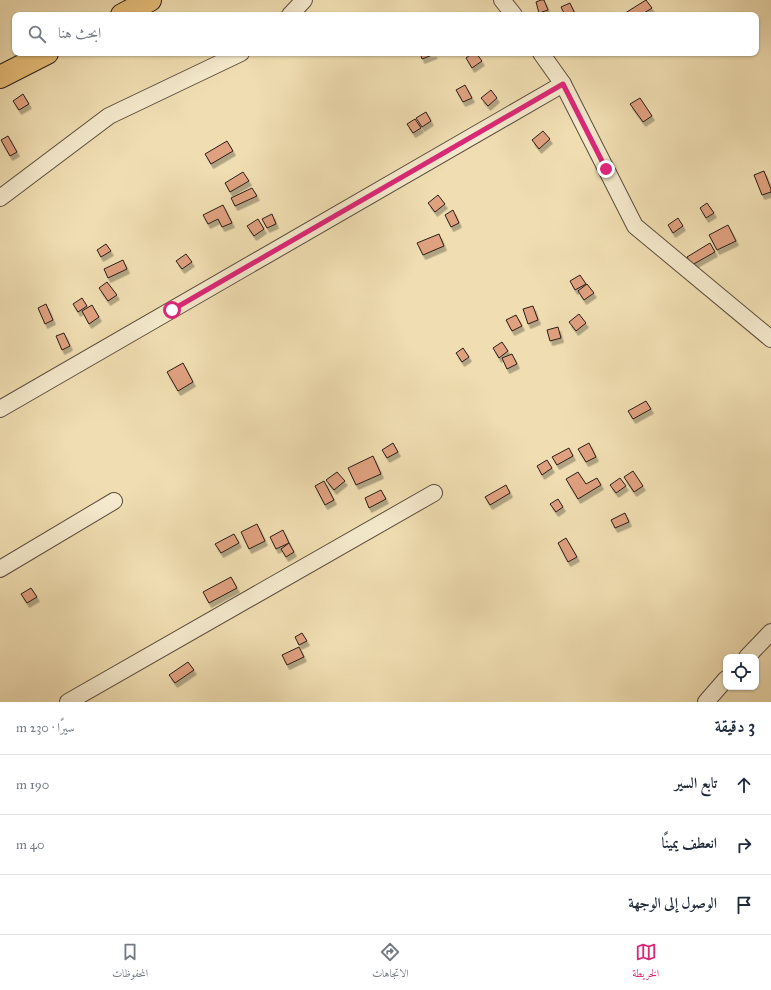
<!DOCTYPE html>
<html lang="ar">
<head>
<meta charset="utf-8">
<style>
  :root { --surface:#fff; --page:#f2f2f3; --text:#1f2937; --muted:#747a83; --line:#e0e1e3; --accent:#db2777 }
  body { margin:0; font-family:"IM FELL Great Primer",Amiri,serif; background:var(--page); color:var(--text); direction:rtl }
  .controls { position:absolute; right:12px; bottom:12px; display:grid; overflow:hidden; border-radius:8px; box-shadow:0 1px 3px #0004 }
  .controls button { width:36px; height:36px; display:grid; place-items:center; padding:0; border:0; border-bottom:1px solid var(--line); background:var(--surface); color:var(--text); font:20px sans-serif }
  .stop { position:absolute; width:12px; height:12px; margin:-9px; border:3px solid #db2777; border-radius:50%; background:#fff }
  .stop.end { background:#db2777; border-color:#fff; box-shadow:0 1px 4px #0008 }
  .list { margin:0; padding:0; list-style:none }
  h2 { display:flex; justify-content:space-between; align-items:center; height:52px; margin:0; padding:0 16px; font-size:17px }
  h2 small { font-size:13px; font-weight:400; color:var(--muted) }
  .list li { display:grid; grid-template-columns:26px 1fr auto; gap:12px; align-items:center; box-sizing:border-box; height:60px; padding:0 16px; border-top:1px solid var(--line) }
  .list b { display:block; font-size:15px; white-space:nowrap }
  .list em { font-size:13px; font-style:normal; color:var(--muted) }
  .icon { flex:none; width:22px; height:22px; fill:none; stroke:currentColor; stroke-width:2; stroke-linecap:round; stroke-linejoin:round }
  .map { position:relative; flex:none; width:771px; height:702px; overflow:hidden; direction:ltr }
  .search { position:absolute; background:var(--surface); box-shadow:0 1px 3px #0004; left:12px; right:12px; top:12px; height:44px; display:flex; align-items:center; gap:10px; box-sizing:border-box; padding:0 14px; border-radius:8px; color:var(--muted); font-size:15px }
  .sheet { height:232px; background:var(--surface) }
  nav { display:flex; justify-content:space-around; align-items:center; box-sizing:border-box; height:56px; border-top:1px solid var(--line); background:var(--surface); font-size:11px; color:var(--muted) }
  nav a { display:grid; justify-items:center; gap:2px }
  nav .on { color:var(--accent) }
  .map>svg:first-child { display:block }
  .building { fill:#e0a180; stroke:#2a1d16; filter:url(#shadow) }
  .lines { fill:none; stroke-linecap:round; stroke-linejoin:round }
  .minor-casing { stroke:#5c4d3d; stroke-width:18 }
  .primary-casing { stroke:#2a1d16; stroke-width:24 }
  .minor { stroke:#f5eacd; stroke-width:16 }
  .primary { stroke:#e8bf79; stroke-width:22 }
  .route { stroke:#db2777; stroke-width:5 }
</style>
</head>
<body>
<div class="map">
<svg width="771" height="702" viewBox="0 0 771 702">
  <defs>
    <filter id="shadow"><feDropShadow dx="2.5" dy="4.5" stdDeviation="0" flood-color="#0004"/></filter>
  </defs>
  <rect width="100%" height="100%" fill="#f0deb2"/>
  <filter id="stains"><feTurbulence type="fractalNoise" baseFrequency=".005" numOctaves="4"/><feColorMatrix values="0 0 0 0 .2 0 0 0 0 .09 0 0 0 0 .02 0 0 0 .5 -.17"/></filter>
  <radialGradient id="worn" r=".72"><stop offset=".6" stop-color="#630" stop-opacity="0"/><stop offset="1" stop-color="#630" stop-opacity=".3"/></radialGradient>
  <g class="building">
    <polygon points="541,0 544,0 548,10 539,13 536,2"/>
    <polygon points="646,0 652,8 641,15 622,15"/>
    <polygon points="570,3 575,14 565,15 561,7"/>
    <polygon points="420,53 434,53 435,54 422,59"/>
    <polygon points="473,53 476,53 482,61 472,68 466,58"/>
    <polygon points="465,85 472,98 463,102 456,90"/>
    <polygon points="491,90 497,98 488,106 481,98"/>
    <polygon points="23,94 29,104 19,110 13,101"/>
    <polygon points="640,98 652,116 643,122 630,104"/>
    <polygon points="426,112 431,121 422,127 416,118"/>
    <polygon points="415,119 421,128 413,133 407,124"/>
    <polygon points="543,131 550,139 539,149 532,140"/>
    <polygon points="8,136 17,152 10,156 1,140"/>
    <polygon points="227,141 233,151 211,164 205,154"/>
    <polygon points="764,171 771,189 771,192 762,195 754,175"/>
    <polygon points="243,172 249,181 230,192 225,183"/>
    <polygon points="252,188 257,196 235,206 231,198"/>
    <polygon points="438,195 445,204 435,212 428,203"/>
    <polygon points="707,203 714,213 706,218 700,208"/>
    <polygon points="223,205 232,223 222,227 218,219 208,224 203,215"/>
    <polygon points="453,210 459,223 451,227 445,215"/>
    <polygon points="272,214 276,224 267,228 262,219"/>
    <polygon points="678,218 683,226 673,233 668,225"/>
    <polygon points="258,219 264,229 254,236 247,226"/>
    <polygon points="728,225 736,241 717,250 709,235"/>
    <polygon points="439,234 444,246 423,255 417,243"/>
    <polygon points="710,243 715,252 692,265 687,257"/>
    <polygon points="106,244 111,251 101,257 97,250"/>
    <polygon points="186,254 192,262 182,269 176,261"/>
    <polygon points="123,260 127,269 108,278 104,269"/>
    <polygon points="580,275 586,284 575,290 570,281"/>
    <polygon points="107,282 117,295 108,301 99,288"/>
    <polygon points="587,284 594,293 584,300 578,291"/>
    <polygon points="82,298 87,306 78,312 73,304"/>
    <polygon points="46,304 53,320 45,324 38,308"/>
    <polygon points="92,305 99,317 89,324 82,311"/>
    <polygon points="533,306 538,320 528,324 523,309"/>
    <polygon points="579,314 586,323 576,331 569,322"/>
    <polygon points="516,315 522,326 512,331 506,320"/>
    <polygon points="558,327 561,338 550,341 547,330"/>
    <polygon points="64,333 70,346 62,350 56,336"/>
    <polygon points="502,342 508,351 499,358 493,348"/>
    <polygon points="463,348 469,357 462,362 456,353"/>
    <polygon points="512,354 517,364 507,369 502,358"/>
    <polygon points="183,363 193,382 178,391 167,372"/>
    <polygon points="646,401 651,409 633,419 628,411"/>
    <polygon points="393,443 398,452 387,458 382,450"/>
    <polygon points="589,443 596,457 586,462 578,449"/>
    <polygon points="569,448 573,456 557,465 552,457"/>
    <polygon points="373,456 381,474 356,485 348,468"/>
    <polygon points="547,460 552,468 542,475 537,466"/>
    <polygon points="633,471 643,486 634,492 624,477"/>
    <polygon points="337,472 345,481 334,490 326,480"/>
    <polygon points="578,472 586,484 597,478 601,485 578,499 566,479"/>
    <polygon points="620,478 626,486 616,493 610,485"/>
    <polygon points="324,481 334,500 325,505 315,486"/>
    <polygon points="506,485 510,493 490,505 485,497"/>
    <polygon points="381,490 386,499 369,508 365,498"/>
    <polygon points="558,499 563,507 556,512 550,504"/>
    <polygon points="625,513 629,522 615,528 611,520"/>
    <polygon points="257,524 265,541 249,549 241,532"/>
    <polygon points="283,530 289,543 276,549 270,537"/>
    <polygon points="234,534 239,543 221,553 215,544"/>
    <polygon points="566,538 577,557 568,562 558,543"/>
    <polygon points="289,543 294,552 286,557 281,549"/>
    <polygon points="231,577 237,588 209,603 203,592"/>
    <polygon points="31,588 37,597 27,603 21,594"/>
    <polygon points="302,633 307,641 299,645 295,637"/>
    <polygon points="299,647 304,657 287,665 282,655"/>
    <polygon points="188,662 194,670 175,683 169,675"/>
  </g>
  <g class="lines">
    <defs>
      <g id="minor">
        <polyline points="502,0 514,15"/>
        <polyline points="290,15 304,0"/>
        <polyline points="541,53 563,84 635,226 771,339"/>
        <polyline points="0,198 109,116 241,53"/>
        <polyline points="0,409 563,84"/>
        <polyline points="0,569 114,501"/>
        <polyline points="747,657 771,632"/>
        <polyline points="68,702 434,493"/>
        <polyline points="706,702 726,679"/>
      </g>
      <g id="primary">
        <polyline points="122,15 150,0"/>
        <polyline points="0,77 47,53"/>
      </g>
    </defs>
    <use href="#minor" class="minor-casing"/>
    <use href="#primary" class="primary-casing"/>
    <use href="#minor" class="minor"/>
    <use href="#primary" class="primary"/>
  </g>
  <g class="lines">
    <polyline class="route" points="172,310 563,84 606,169"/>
  </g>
  <rect width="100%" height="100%" filter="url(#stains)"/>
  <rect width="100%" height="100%" fill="url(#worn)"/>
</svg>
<div class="controls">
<button><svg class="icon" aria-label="locate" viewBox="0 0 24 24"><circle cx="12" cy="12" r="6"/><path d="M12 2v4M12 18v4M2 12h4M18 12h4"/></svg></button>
</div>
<div class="stop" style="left:172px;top:310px"></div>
<div class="stop end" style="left:606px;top:169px"></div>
<div class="search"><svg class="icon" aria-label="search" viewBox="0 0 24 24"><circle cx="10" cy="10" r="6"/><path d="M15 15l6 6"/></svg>ابحث هنا</div>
</div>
<section class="sheet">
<h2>3 دقيقة<small>سيرًا · 230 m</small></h2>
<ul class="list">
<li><svg class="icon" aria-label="ahead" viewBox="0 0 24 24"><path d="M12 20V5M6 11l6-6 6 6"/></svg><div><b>تابع السير</b></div><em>190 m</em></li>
<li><svg class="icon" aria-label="right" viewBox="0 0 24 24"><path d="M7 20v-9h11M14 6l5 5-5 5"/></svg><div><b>انعطف يمينًا</b></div><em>40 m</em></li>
<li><svg class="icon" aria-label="arrive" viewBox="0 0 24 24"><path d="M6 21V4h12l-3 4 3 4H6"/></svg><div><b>الوصول إلى الوجهة</b></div></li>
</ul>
</section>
<nav>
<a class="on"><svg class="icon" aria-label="map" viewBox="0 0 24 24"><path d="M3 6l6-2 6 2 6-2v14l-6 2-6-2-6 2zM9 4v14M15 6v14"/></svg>الخريطة</a>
<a><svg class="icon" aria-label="directions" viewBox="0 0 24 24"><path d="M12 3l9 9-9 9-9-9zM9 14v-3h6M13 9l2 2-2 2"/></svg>الاتجاهات</a>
<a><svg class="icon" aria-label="saved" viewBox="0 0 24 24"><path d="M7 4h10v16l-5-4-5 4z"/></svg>المحفوظات</a>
</nav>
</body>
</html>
